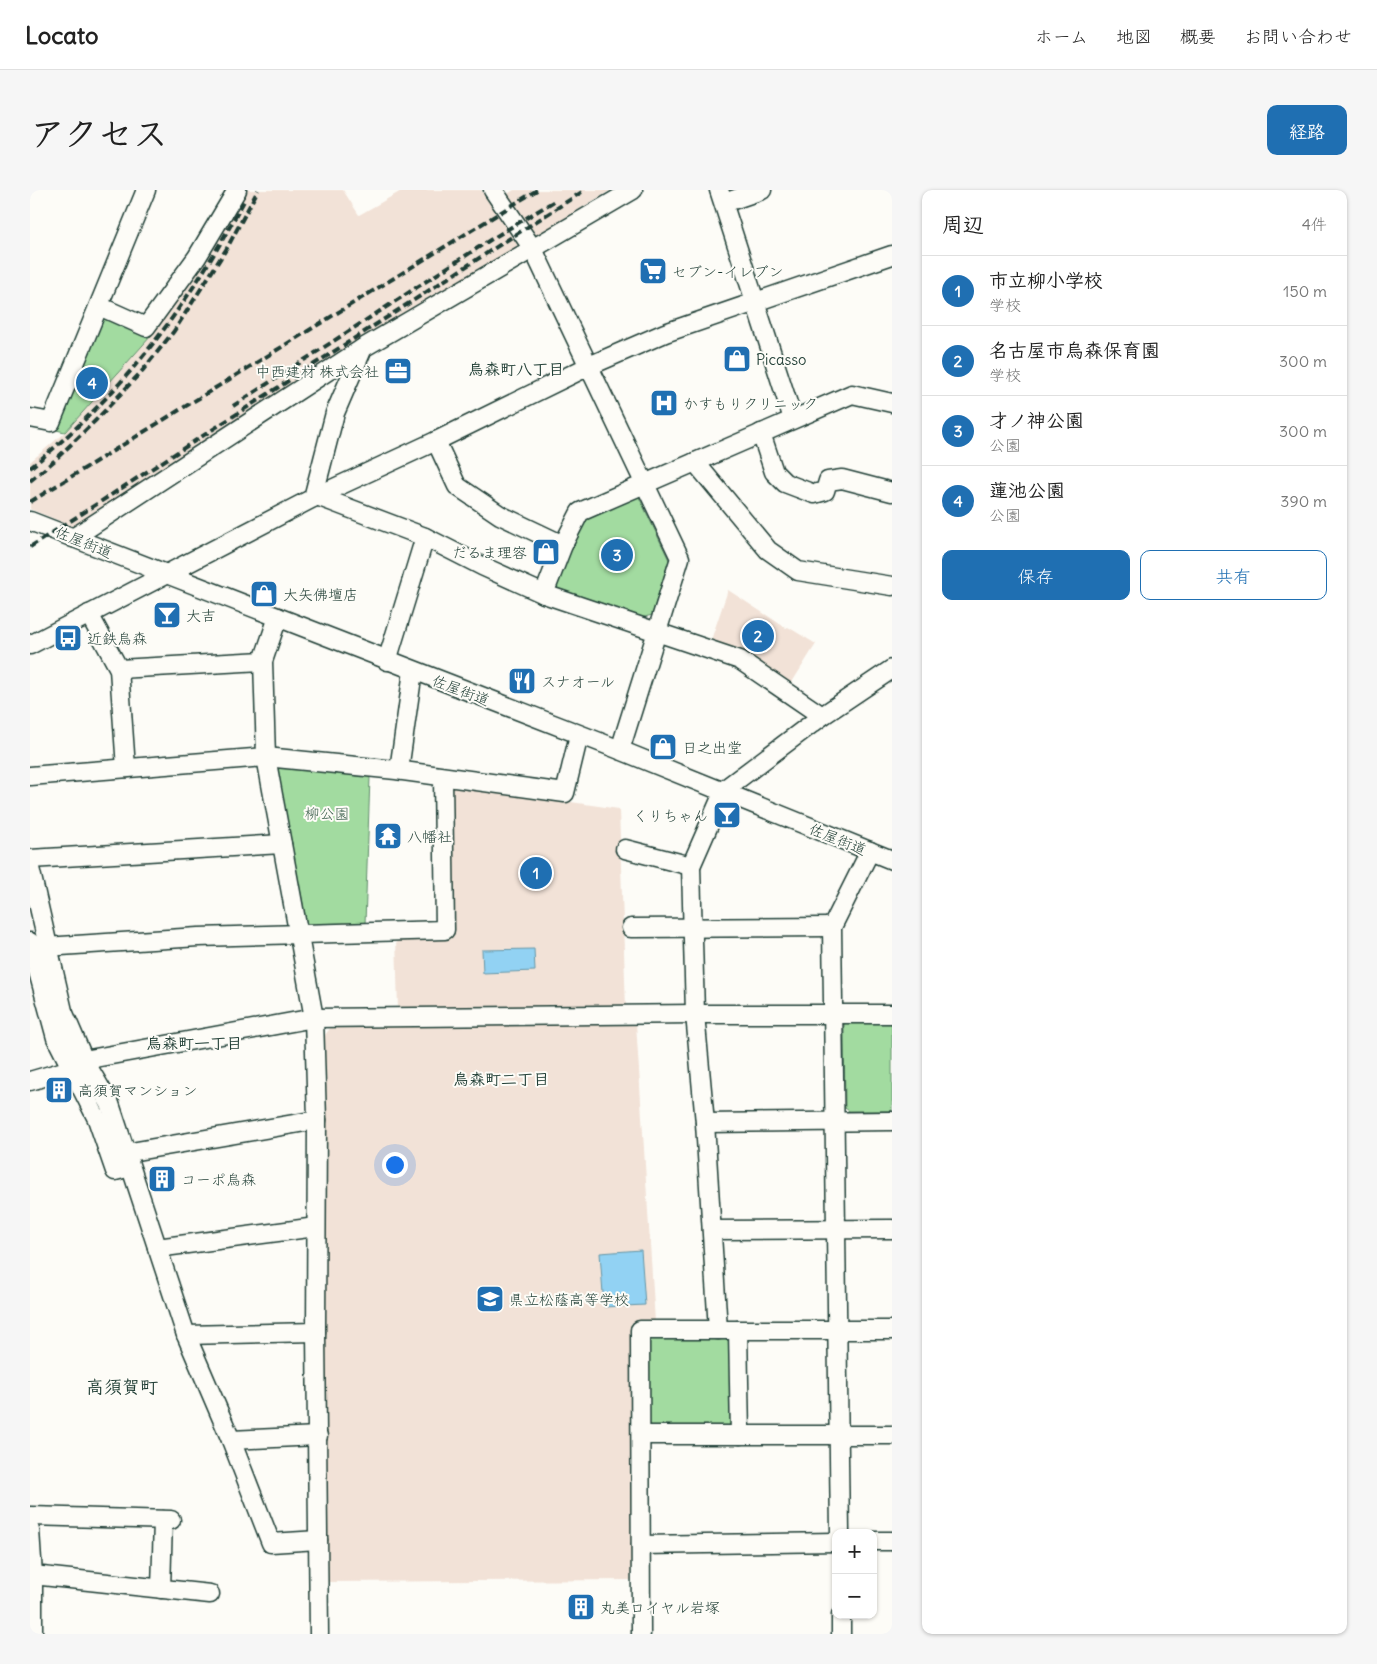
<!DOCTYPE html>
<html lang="ja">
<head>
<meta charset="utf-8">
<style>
  :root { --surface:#fff; --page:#f6f6f6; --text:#222; --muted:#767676; --line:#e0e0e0; --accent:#1f6fb2 }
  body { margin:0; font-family:Delius,"Klee One",sans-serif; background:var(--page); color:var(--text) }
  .controls { position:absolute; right:15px; bottom:15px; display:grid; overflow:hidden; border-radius:10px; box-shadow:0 1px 4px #0004 }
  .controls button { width:45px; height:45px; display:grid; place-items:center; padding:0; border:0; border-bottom:1px solid var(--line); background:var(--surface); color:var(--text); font:25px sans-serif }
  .you { position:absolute; left:364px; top:974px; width:18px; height:18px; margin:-12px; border:4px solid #fff; border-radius:50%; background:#1a73e8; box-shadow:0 0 0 8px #1a73e833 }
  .badge { display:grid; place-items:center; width:32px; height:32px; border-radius:50%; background:var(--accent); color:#fff; font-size:16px; font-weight:700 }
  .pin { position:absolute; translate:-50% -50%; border:2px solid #fff; box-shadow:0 1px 5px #0006 }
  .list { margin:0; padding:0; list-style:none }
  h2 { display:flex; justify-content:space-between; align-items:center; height:65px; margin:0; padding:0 20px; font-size:21px }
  h2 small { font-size:16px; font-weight:400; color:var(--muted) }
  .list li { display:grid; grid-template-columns:32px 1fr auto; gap:15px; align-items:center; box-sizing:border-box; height:70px; padding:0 20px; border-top:1px solid var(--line) }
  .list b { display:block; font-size:19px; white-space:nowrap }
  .list p { margin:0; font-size:16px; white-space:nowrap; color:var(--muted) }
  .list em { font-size:16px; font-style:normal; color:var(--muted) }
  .actions { display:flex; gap:10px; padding:15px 20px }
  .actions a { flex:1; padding:11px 0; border:1px solid var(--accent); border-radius:10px; text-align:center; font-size:18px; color:var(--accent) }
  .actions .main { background:var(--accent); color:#fff }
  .map { position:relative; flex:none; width:862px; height:1444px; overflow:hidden; border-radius:10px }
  header { display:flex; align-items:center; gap:30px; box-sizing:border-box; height:70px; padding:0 25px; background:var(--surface); border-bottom:1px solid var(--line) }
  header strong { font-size:24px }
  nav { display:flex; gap:28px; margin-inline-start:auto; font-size:18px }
  .intro { display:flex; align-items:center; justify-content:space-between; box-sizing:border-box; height:120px; padding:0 30px }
  h1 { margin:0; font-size:35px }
  .button { padding:12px 22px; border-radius:10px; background:var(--accent); color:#fff; font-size:18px; font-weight:700 }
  main { display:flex; gap:30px; padding:0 30px }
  aside { flex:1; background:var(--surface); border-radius:10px; box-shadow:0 1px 4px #0004 }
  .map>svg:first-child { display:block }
  .built { fill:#f2e2d7 }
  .green { fill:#a2dba0; stroke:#608c6a }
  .water { fill:#92d2f3; stroke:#6496a7 }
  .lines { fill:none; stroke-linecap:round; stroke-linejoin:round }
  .minor-casing { stroke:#1f3d34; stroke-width:21 }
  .minor { stroke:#fdfcf7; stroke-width:18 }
  .rail { stroke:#1f3d34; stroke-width:4; stroke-dasharray:8 4; stroke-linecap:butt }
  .labels { text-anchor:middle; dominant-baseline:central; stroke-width:4; stroke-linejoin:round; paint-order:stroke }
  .poi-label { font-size:15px; fill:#1f3d34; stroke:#fdfcf7; text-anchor:start }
  .street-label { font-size:15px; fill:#1f3d34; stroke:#fdfcf7 }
  .park-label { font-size:15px; fill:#395d4a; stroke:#fdfcf7 }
  .neighbourhood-label { font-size:16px; font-weight:bold; fill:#1f3d34; stroke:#fdfcf7 }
  .quarter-label { font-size:18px; font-weight:bold; fill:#1f3d34; stroke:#fdfcf7 }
</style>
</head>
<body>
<header>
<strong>Locato</strong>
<nav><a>ホーム</a><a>地図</a><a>概要</a><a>お問い合わせ</a></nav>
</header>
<div class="intro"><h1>アクセス</h1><a class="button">経路</a></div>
<main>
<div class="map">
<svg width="862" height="1444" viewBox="0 0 862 1444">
  <rect width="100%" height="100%" fill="#fdfcf7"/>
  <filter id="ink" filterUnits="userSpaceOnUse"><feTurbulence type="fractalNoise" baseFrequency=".02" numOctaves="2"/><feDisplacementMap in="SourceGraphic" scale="10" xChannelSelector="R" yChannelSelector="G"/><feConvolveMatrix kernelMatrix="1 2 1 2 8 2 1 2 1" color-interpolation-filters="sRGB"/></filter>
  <g filter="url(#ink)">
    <g class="built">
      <polygon points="212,0 313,0 329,25 373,0 451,0 487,54 486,60 49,335 42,336 0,319 0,272 35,242 121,146 175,65"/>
      <polygon points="484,0 581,0 505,46 500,46 474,6"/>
      <polygon points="698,400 756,438 758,437 786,454 759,497 680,453"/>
      <polygon points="424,595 589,619 596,818 368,821 366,746 421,745 419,598"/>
      <polygon points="606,833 625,1132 601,1133 604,1390 295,1392 296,1085 292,849 301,837"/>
    </g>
    <g class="green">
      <polygon points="79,126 121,146 35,242 26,240 71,128"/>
      <polygon points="608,305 639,370 622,425 611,428 523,397 554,330"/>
      <polygon points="253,575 340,587 335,734 277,735 247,580"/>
      <polygon points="862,830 862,921 819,921 815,918 814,833 817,831"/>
      <polygon points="621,1148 699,1148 705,1232 701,1237 618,1238 618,1151"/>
    </g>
    <g class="water">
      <polygon points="504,759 505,781 453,783 452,760"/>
      <polygon points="611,1060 615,1115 574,1117 570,1063"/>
    </g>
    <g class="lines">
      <defs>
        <g id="minor">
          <polyline points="463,0 503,59 650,368 590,560"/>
          <polyline points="689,0 763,229"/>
          <polyline points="694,13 732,0"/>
          <polyline points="69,116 116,137 167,67 207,0"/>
          <polyline points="0,228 21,232 116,0"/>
          <polyline points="731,243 744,282 755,293 784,304 795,301 798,291 812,289 862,302"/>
          <polyline points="406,251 427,296 470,325 533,355"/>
          <polyline points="665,272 738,360 768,381 862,396"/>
          <polyline points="287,306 395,347 452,376 514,404 710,470 792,526"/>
          <polyline points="283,308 305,223 333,158 603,0"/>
          <polyline points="0,331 590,560 862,670"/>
          <polyline points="43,348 333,158"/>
          <polyline points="514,404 533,355 550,322 822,204 862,213"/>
          <polyline points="59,424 89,479 96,578"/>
          <polyline points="248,427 233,471 236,567 284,828 287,930 286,1142 289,1444"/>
          <polyline points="0,455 287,306 406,251 559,176 635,143 862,65"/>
          <polyline points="357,471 395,347"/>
          <polyline points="89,479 233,471"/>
          <polyline points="369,580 383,481"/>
          <polyline points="0,586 236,567 366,580 535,603 549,545"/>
          <polyline points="691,602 792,526 862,479"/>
          <polyline points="595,659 661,676"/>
          <polyline points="0,669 252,654"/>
          <polyline points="0,678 33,821 54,870 80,914 156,1145 201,1250 241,1353 288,1350"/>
          <polyline points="601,738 802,737"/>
          <polyline points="0,752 26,848 67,929 85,981 100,977"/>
          <polyline points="0,758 168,747 415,740 413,587"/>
          <polyline points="0,891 41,879 54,870 284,828 665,824 862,824"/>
          <polyline points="675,933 862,931"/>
          <polyline points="95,963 287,930"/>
          <polyline points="682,1040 862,1039"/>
          <polyline points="127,1058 286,1037"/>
          <polyline points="688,1140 675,933 665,824 661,676 693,603"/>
          <polyline points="708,1140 710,1245"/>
          <polyline points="156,1145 286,1142"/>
          <polyline points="611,1245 862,1245"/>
          <polyline points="201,1250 288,1246"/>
          <polyline points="0,1326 141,1330"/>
          <polyline points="0,1340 3,1385 3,1444"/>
          <polyline points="810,1343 802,737 840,661"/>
          <polyline points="843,1351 862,1351"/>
          <polyline points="611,1355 806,1352"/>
          <polyline points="3,1385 180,1404"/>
          <polyline points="131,1399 133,1330"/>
          <polyline points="811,1425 811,1444"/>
          <polyline points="611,1444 610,1140 862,1140"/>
        </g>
      </defs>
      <use href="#minor" class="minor-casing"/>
      <use href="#minor" class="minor"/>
      <g class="rail">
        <polyline points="203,216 460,50 526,10"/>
        <path d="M0,278C56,233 108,178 149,118C173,84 194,48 214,11"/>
        <polyline points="0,291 24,271 66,230 113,180 144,141 197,58 228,0"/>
        <polyline points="0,312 507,0"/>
        <polyline points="0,357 555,0"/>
      </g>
    </g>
  </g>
  <defs>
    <symbol id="supermarket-square" viewBox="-11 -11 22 22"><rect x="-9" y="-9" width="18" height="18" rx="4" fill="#1f6fb2" stroke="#fdfcf7"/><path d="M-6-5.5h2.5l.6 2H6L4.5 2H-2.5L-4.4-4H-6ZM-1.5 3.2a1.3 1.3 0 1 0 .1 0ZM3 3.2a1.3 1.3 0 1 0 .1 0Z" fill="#fff"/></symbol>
    <symbol id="shop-square" viewBox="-11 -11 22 22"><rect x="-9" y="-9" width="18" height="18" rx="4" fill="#1f6fb2" stroke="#fdfcf7"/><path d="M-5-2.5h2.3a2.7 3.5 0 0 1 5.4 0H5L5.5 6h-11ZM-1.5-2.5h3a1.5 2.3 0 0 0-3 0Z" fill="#fff"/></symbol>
    <symbol id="office-square" viewBox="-11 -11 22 22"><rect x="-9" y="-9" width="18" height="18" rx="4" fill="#1f6fb2" stroke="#fdfcf7"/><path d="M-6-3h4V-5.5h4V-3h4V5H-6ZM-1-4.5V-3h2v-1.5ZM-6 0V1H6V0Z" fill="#fff"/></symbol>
    <symbol id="hospital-square" viewBox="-11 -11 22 22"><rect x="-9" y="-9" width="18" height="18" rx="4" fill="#1f6fb2" stroke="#fdfcf7"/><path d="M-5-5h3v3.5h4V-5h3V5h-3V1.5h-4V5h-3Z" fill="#fff"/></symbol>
    <symbol id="bar-square" viewBox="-11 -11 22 22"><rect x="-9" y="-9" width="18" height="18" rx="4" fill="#1f6fb2" stroke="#fdfcf7"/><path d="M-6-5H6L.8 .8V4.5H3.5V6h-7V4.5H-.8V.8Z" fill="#fff"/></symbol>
    <symbol id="bus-square" viewBox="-11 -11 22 22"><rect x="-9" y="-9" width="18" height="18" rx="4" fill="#1f6fb2" stroke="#fdfcf7"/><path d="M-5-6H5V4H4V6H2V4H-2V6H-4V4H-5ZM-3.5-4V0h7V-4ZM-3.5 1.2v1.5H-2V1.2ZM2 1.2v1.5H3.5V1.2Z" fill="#fff"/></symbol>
    <symbol id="restaurant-square" viewBox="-11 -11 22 22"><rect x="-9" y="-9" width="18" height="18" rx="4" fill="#1f6fb2" stroke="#fdfcf7"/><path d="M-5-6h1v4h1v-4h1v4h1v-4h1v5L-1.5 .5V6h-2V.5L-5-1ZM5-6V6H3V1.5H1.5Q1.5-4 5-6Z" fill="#fff"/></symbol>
    <symbol id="temple-square" viewBox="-11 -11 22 22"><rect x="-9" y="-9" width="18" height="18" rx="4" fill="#1f6fb2" stroke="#fdfcf7"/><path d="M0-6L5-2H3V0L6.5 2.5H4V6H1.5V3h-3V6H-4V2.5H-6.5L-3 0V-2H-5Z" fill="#fff"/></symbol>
    <symbol id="building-square" viewBox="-11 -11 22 22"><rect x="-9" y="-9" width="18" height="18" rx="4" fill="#1f6fb2" stroke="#fdfcf7"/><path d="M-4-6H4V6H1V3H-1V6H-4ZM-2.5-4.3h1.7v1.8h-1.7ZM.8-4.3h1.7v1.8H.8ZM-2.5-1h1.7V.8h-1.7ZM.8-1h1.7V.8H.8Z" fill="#fff"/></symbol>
    <symbol id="school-square" viewBox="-11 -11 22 22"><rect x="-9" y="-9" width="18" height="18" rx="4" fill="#1f6fb2" stroke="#fdfcf7"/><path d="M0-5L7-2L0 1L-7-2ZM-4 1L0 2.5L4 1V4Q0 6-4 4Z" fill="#fff"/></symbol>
  </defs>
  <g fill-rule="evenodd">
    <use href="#supermarket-square" x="607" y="65" width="32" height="32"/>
    <use href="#shop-square" x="691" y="153" width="32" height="32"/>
    <use href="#office-square" x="352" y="165" width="32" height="32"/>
    <use href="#hospital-square" x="618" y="197" width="32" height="32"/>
    <use href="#shop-square" x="500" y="346" width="32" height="32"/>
    <use href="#shop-square" x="218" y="388" width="32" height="32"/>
    <use href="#bar-square" x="121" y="409" width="32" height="32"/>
    <use href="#bus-square" x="22" y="432" width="32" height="32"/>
    <use href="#restaurant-square" x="476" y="475" width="32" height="32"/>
    <use href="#shop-square" x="617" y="541" width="32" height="32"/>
    <use href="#bar-square" x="681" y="609" width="32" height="32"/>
    <use href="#temple-square" x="342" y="630" width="32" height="32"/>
    <use href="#building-square" x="13" y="884" width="32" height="32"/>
    <use href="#building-square" x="116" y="973" width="32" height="32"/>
    <use href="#school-square" x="444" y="1093" width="32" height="32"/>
    <use href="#building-square" x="535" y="1401" width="32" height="32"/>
  </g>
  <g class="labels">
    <g class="poi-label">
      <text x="642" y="81">セブン-イレブン</text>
      <text x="726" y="169">Picasso</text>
      <text x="349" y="181" text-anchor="end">中西建材 株式会社</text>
      <text x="653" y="213">かすもりクリニック</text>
      <text x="497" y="362" text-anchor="end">だるま理容</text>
      <text x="253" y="404">大矢佛壇店</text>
      <text x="156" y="425">大吉</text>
      <text x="57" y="448">近鉄烏森</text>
      <text x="511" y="491">スナオール</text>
      <text x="652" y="557">日之出堂</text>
      <text x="678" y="625" text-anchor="end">くりちゃん</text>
      <text x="377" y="646">八幡社</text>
      <text x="48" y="900">高須賀マンション</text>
      <text x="151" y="989">コーポ烏森</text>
      <text x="479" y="1109">県立松蔭高等学校</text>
      <text x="570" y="1417">丸美ロイヤル岩塚</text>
    </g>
    <g class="street-label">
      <text transform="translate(54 352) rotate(22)">佐屋街道</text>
      <text transform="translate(431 500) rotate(21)">佐屋街道</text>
      <text transform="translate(808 649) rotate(22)">佐屋街道</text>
    </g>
    <g class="park-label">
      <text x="297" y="623">柳公園</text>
    </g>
    <g class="neighbourhood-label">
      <text x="486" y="179">烏森町八丁目</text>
      <text x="164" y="853">烏森町一丁目</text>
      <text x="471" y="889">烏森町二丁目</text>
    </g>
    <g class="quarter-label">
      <text x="92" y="1196">高須賀町</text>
    </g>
  </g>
</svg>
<div class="controls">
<button>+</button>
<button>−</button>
</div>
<div class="you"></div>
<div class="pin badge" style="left:506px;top:683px">1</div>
<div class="pin badge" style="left:728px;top:446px">2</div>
<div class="pin badge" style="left:587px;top:365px">3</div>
<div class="pin badge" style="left:62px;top:193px">4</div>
</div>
<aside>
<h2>周辺<small>4件</small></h2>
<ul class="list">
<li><span class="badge">1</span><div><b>市立柳小学校</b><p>学校</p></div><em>150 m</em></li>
<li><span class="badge">2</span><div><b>名古屋市烏森保育園</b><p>学校</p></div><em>300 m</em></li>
<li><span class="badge">3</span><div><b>才ノ神公園</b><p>公園</p></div><em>300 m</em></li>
<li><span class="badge">4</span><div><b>蓮池公園</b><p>公園</p></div><em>390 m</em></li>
</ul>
<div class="actions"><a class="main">保存</a><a>共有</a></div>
</aside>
</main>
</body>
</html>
